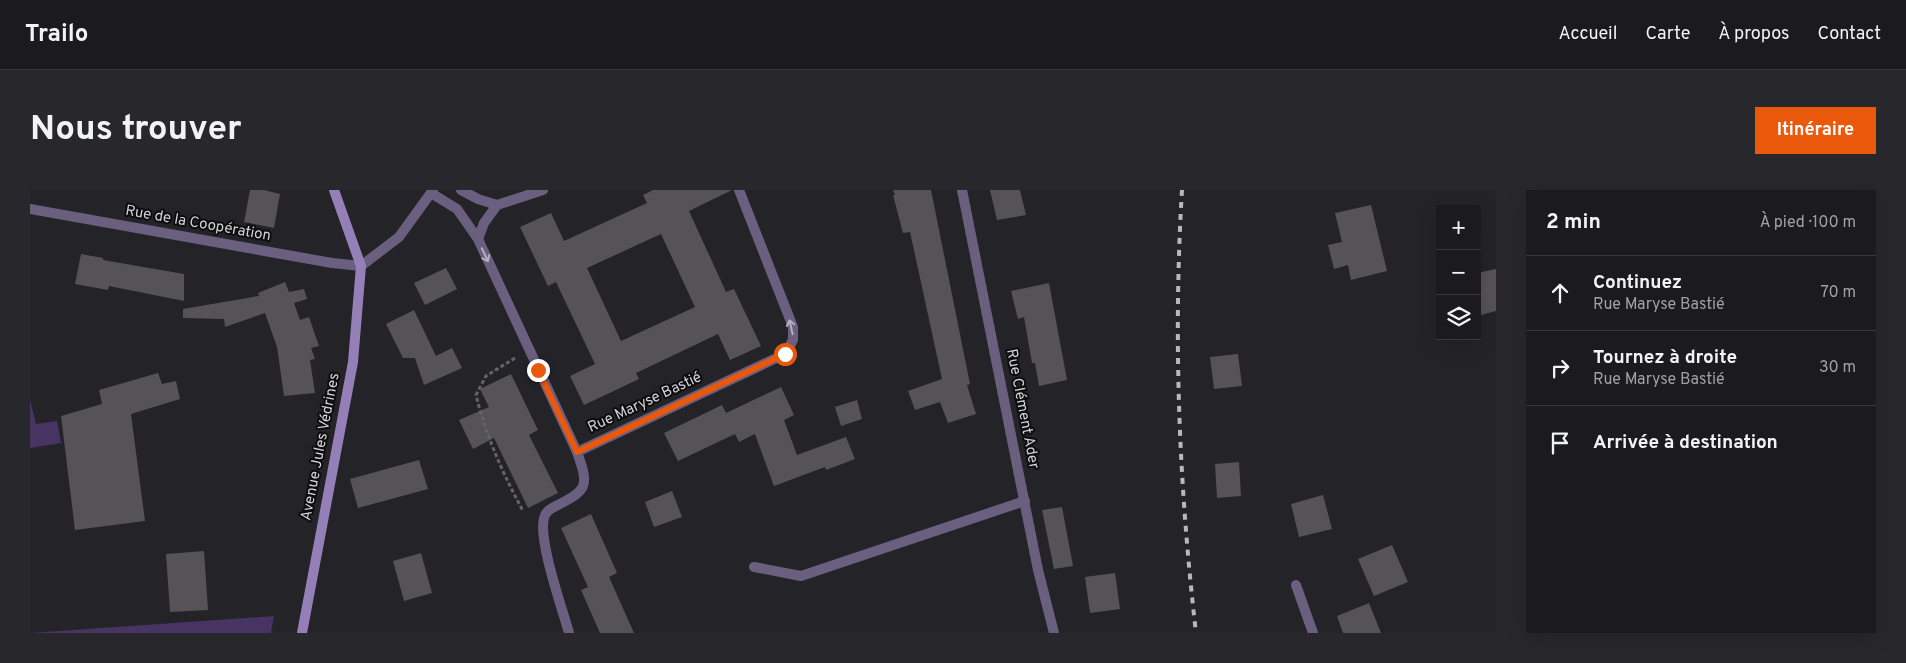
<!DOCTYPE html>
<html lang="fr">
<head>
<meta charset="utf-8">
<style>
  :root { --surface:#1b1a1e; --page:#28272b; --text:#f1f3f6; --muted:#a0a1a4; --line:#39383c; --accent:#ea580c }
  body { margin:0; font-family:Overpass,sans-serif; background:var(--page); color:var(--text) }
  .controls { position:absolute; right:15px; top:15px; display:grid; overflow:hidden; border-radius:0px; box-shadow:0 5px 20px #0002 }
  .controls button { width:45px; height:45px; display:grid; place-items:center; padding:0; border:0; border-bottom:1px solid var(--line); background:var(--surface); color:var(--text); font:25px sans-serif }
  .stop { position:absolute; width:15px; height:15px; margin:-11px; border:4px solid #ea580c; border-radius:50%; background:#fff }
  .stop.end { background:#ea580c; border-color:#fff; box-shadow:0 1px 5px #0008 }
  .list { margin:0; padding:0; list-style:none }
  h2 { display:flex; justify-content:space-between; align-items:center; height:65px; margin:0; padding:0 20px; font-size:21px }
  h2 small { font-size:16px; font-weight:400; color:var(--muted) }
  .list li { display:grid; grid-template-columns:32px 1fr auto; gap:15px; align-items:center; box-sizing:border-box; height:75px; padding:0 20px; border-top:1px solid var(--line) }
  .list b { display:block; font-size:19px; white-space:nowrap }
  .list p { margin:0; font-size:16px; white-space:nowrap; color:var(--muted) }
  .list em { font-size:16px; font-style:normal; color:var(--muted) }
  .icon { flex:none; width:28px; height:28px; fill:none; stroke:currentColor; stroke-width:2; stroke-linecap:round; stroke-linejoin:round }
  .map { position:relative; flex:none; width:1466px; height:443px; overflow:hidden; border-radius:0px }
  header { display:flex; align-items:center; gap:30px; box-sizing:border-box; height:70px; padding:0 25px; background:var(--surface); border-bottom:1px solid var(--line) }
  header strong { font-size:24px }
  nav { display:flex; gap:28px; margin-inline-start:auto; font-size:18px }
  .intro { display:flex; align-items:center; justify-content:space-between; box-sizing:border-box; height:120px; padding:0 30px }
  h1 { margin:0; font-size:35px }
  .button { padding:12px 22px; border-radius:0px; background:var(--accent); color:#fff; font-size:18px; font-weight:700 }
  main { display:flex; gap:30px; padding:0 30px }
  aside { flex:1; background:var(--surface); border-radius:0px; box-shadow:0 5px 20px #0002 }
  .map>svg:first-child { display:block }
  .green { fill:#473463 }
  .building { fill:#555358; fill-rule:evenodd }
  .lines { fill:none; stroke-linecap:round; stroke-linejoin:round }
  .path { stroke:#646367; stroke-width:3; stroke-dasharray:4 2.5; stroke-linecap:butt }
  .service { stroke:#6b5f80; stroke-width:10 }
  .minor { stroke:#6b5f80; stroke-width:10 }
  .secondary { stroke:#9480b6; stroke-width:10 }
  .rail { stroke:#bab8bc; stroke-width:4; stroke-dasharray:6 6; stroke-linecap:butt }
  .oneway { stroke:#b4b0bc }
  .route { stroke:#ea580c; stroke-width:6 }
  .labels { text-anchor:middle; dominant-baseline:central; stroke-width:4; stroke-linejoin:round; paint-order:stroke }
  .street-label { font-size:15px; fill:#d4d2d6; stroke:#0d0d0f }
</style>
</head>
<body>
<header>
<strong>Trailo</strong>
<nav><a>Accueil</a><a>Carte</a><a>À propos</a><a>Contact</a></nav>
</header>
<div class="intro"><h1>Nous trouver</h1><a class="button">Itinéraire</a></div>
<main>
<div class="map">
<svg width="1466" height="443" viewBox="0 0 1466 443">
  <rect width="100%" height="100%" fill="#242328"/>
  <g class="green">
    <polygon points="0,210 6,234 27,231 31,253 0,258"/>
    <polygon points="244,426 241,443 0,443"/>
  </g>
  <g class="building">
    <polygon points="220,0 234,0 250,4 244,38 214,32"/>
    <path d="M623,0H702L659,21L696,102L704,99L731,156L700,170L688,144L606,183L609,189L554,215L540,186L565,174L526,92L518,96L490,37L521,23L534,51L617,13L613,5ZM631,44L665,117L591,151L557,78Z"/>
    <polygon points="863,0 901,0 940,194 937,195 946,224 918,233 910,212 885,220 878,201 912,189 880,42 873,43 863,5 865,5"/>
    <polygon points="960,0 990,0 996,25 967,30"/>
    <polygon points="1341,15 1357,81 1321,90 1318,75 1304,79 1298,55 1312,52 1305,23"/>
    <polygon points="51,64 73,68 73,70 154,84 154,111 79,96 78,100 45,94"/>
    <polygon points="416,78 427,99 395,115 384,93"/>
    <polygon points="1466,79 1466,121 1447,126 1447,83"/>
    <polygon points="255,92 259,102 274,99 277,109 264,113 270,130 279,127 289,156 281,158 285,169 280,170 285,203 254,206 247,157 235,123 195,137 194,129 153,128 153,119 229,106 228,103"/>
    <polygon points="1019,93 1037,190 1009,196 1005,173 1002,173 994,127 988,129 981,101"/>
    <polygon points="384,120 406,166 422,158 432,178 394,195 385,168 373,168 356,134"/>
    <polygon points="1208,164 1212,196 1184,199 1180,167"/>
    <polygon points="128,183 132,194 146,191 150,209 101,224 115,331 45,340 31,226 72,214 69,200"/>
    <polygon points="481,184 508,240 499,245 528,303 498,318 464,248 443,259 429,230 459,217 450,199"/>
    <polygon points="751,197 764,225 754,230 767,265 816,247 825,269 796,280 795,277 744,296 725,244 709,252 705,244 648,271 634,243 692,215 696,223"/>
    <polygon points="827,210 832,229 811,236 805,217"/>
    <polygon points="389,270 398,299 328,318 320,289"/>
    <polygon points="1209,272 1211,306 1187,308 1185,274"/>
    <polygon points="642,301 652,327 624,337 615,312"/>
    <polygon points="1293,305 1302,339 1269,347 1261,314"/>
    <polygon points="1032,317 1043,376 1024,379 1012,320"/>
    <polygon points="561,324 587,383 579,387 604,443 570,443 551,400 558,397 531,338"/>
    <polygon points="1362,355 1378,392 1344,406 1328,369"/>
    <polygon points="174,361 178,420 140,422 136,364"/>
    <polygon points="391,363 402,403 374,411 363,371"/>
    <polygon points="1085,383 1090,419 1060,423 1055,387"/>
    <polygon points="1339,413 1351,443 1313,443 1307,426"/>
  </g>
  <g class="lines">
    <path class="path" d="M485,168L456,186L446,205C456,246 473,284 493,321"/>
    <g class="service">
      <polyline points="448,49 454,33 467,15"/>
      <path d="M539,443C532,418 508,350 514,328C515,322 520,319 524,317C557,300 560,298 547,262"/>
    </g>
    <g class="minor">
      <polyline points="431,0 448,9 467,15 513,0"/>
      <polyline points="932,0 1008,380 1024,443"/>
      <polyline points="401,3 427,19 448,49 547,262 755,164 763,150 763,137 709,0"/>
      <polyline points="0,19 302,73 331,76 369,47 403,0"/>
      <polyline points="724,377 771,386 995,311"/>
      <polyline points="1266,395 1283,443"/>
    </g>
    <polyline class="secondary" points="272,443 323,172 331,76 304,0"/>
    <path class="rail" d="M1152,0C1143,148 1149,296 1166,443"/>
  </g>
  <defs><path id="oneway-shaft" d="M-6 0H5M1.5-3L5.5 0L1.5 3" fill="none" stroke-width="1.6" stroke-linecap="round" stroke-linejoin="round" transform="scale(1.25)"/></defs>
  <g class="oneway">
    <use href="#oneway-shaft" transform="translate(455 65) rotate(65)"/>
    <use href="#oneway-shaft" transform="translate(761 137) rotate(-103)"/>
  </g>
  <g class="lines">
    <polyline class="route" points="508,180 547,262 755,164"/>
  </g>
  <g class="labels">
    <g class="street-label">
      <text transform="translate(168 34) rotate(10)">Rue de la Coopération</text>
      <text transform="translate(615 213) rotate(-25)">Rue Maryse Bastié</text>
      <text transform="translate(992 219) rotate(79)">Rue Clément Ader</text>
      <text transform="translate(291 257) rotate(-79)">Avenue Jules Védrines</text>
    </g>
  </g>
</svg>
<div class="controls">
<button>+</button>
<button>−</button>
<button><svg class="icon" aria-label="layers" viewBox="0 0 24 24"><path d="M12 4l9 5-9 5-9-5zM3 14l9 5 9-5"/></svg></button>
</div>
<div class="stop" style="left:755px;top:164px"></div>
<div class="stop end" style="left:508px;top:180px"></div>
</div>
<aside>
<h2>2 min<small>À pied · 100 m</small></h2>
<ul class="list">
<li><svg class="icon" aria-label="ahead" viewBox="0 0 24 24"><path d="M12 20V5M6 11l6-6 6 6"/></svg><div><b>Continuez</b><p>Rue Maryse Bastié</p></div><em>70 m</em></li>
<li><svg class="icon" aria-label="right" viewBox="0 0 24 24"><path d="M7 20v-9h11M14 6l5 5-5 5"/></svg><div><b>Tournez à droite</b><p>Rue Maryse Bastié</p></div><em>30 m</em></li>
<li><svg class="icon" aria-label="arrive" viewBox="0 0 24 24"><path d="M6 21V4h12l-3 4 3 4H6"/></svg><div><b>Arrivée à destination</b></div></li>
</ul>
</aside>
</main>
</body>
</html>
